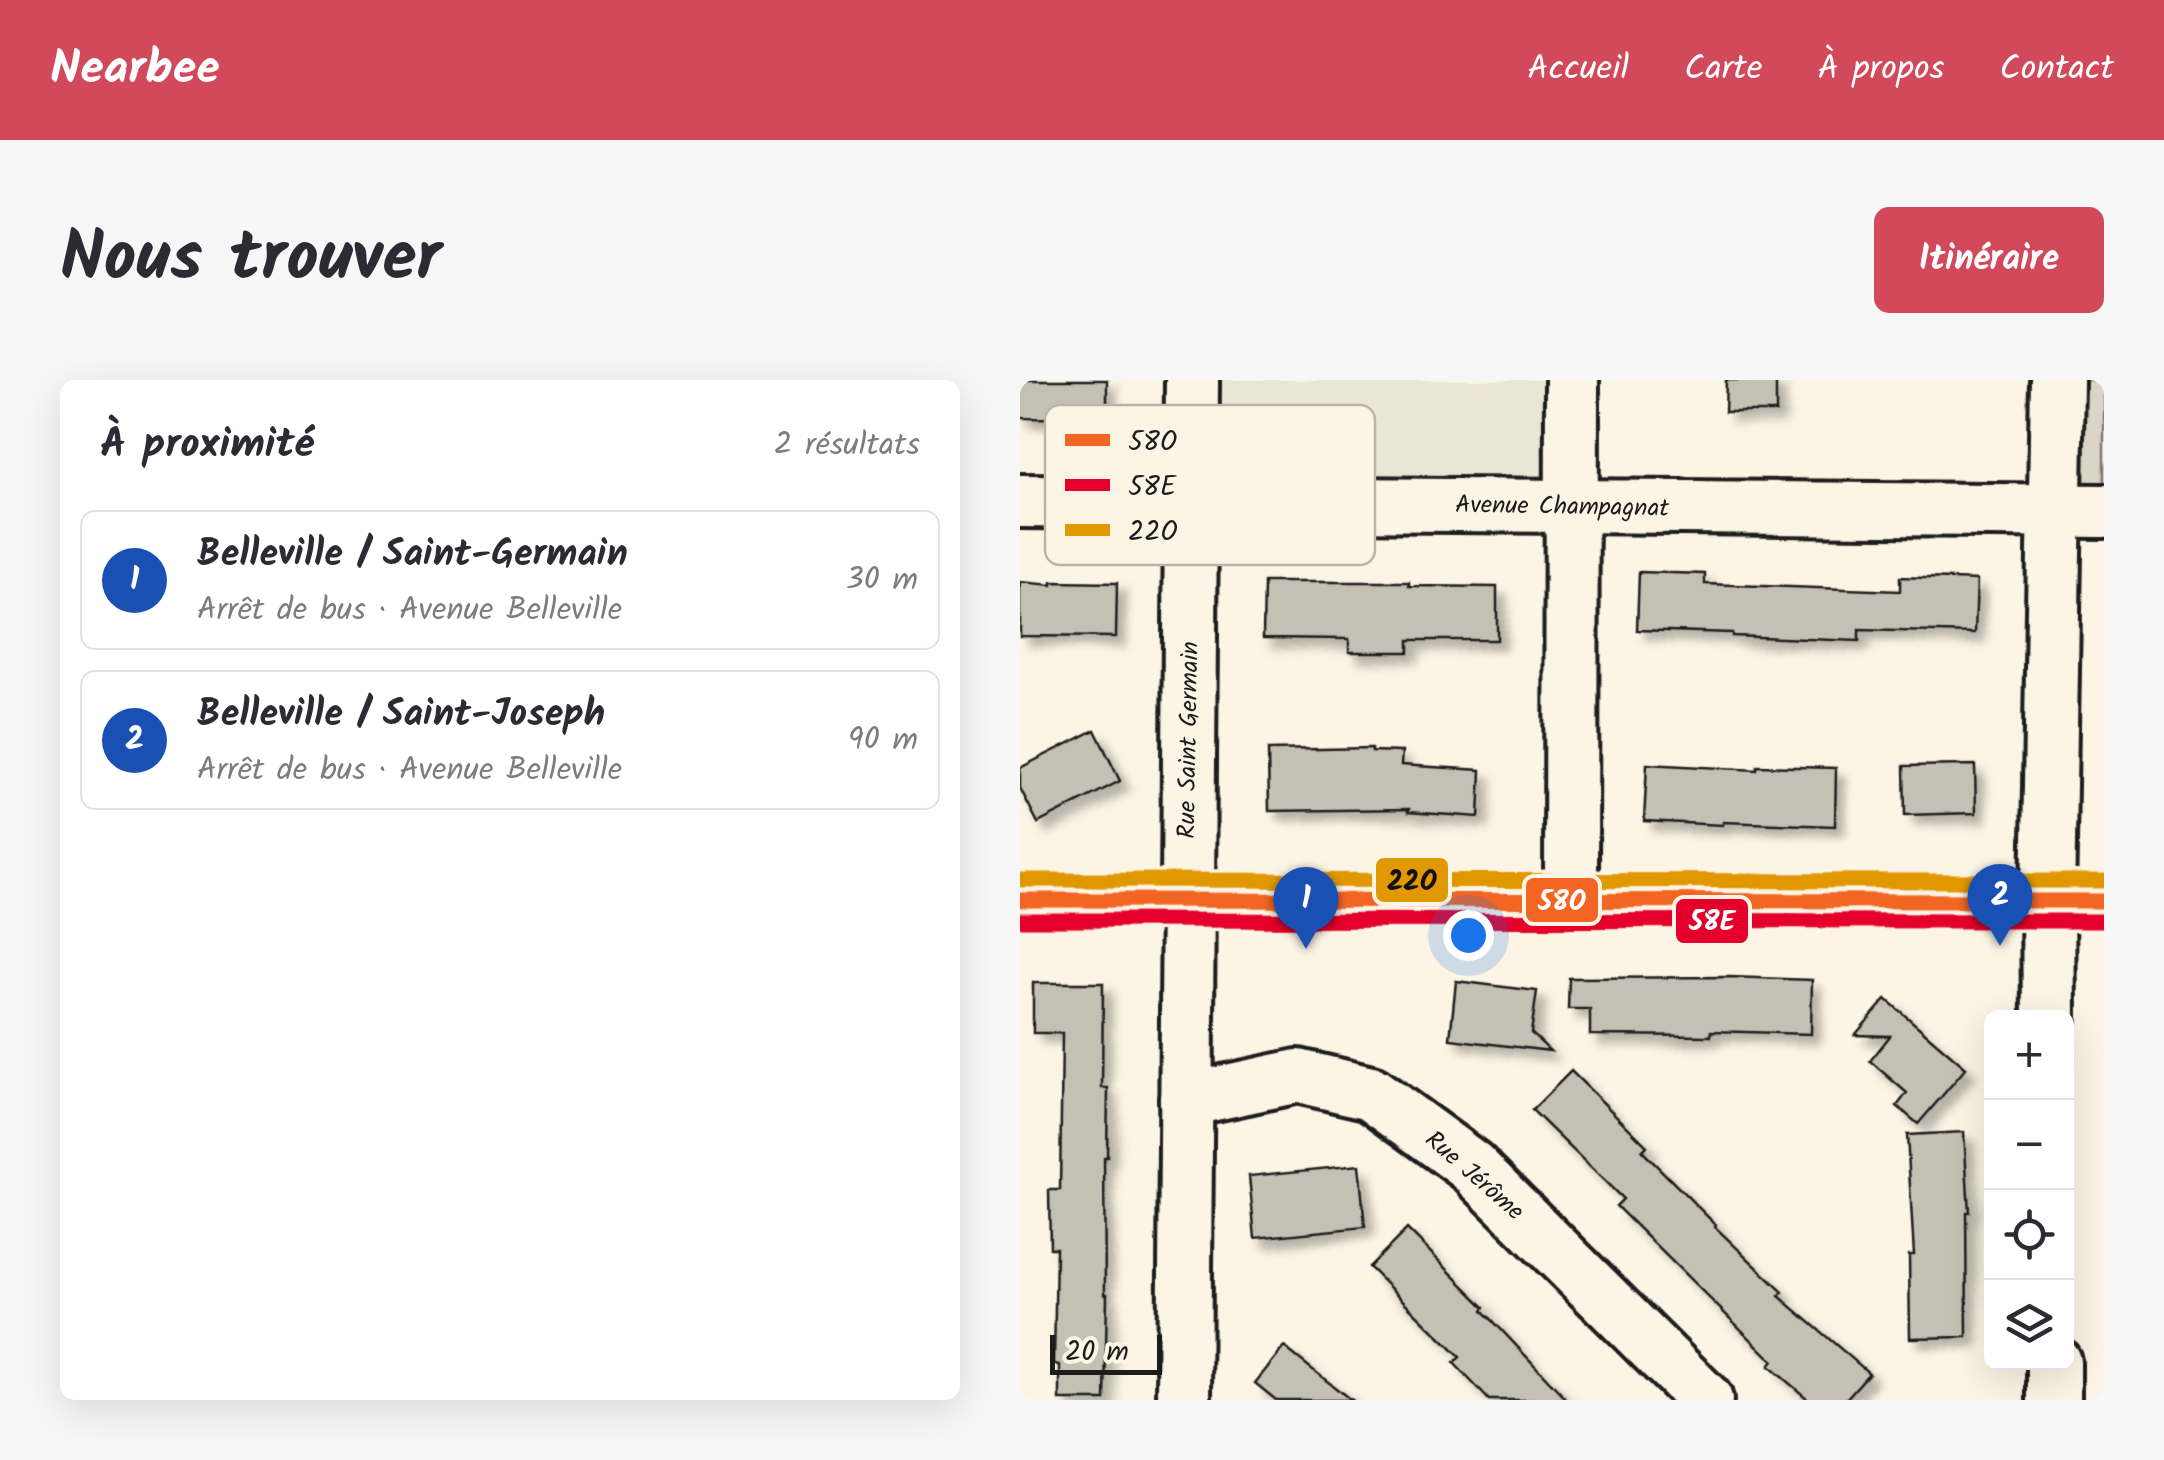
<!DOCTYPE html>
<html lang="fr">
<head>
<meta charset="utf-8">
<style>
  :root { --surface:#fff; --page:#f7f7f7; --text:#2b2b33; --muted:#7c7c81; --line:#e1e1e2; --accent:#d1495b }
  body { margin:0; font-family:Kalam,sans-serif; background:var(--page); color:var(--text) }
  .controls { position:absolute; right:30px; bottom:30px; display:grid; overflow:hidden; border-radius:15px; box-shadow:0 10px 40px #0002 }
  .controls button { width:90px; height:90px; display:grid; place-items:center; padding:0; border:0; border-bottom:2px solid var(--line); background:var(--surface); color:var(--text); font:50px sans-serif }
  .scale { position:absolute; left:30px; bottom:25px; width:112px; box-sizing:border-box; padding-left:10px; border:5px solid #1c1c1c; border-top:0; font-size:28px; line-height:35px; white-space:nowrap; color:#1c1c1c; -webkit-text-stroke:8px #fcf5e5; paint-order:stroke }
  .you { position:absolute; left:448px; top:555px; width:35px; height:35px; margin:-25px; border:8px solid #fff; border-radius:50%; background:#1a73e8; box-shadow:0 0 0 15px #1a73e833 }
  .badge { display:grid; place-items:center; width:65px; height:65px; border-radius:50%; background:var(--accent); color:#fff; font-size:32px; font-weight:700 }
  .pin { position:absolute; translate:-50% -82px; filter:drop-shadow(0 2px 5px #0008) }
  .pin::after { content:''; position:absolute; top:52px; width:35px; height:30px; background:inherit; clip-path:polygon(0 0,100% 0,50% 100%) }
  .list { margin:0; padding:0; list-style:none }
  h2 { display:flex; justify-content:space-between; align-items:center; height:130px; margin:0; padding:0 40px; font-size:42px }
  h2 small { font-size:32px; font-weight:400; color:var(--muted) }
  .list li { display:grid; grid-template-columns:65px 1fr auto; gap:30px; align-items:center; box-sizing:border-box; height:140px; margin:0 20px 20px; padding:0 20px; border:2px solid var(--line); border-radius:15px }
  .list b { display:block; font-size:38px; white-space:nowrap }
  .list p { margin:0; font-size:32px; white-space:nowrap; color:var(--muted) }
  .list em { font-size:32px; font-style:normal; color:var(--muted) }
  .icon { flex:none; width:55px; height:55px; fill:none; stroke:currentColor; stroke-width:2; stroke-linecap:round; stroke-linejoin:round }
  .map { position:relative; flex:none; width:1084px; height:1020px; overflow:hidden; border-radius:15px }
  header { display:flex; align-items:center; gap:60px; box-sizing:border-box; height:140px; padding:0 50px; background:var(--accent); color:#fff }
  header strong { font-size:48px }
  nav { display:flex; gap:55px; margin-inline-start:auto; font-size:35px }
  .intro { display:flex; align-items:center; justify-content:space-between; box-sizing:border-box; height:240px; padding:0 60px }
  h1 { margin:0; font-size:70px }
  .button { padding:25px 45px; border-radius:15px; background:var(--accent); color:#fff; font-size:35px; font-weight:700 }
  main { display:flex; gap:60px; padding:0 60px }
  aside { flex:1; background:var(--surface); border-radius:15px; box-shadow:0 10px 40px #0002 }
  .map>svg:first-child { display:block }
  .built { fill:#ebe5d6 }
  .green { fill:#dbd5c8; stroke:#7c7872; stroke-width:2.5 }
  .building { fill:#c4c0b3; stroke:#1c1c1c; stroke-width:2.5; filter:url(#shadow) }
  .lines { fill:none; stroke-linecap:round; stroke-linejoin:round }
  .minor-casing { stroke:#1c1c1c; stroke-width:60 }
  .minor { stroke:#fcf5e5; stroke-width:52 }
  .bus-1-casing { stroke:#fcf5e5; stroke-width:22 }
  .bus-2-casing { stroke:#fcf5e5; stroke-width:22 }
  .bus-3-casing { stroke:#fcf5e5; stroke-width:22 }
  .bus-1 { stroke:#f26522; stroke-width:15 }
  .bus-2 { stroke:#e4002b; stroke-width:15 }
  .bus-3 { stroke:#e19803; stroke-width:15 }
  .labels { text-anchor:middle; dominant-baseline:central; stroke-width:10; stroke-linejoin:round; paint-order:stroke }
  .street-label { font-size:25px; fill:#1c1c1c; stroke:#fcf5e5 }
  .key { fill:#fcf5e5; stroke:#b9b4a9; stroke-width:2.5 }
  .key-label { font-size:28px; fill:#1c1c1c }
  .line-badge { stroke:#fcf5e5; stroke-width:4 }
  .badge-label { font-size:28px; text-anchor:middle; font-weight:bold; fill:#fff }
  .pale-badge-label { font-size:28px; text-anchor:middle; font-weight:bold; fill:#111 }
</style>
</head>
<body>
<header>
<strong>Nearbee</strong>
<nav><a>Accueil</a><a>Carte</a><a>À propos</a><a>Contact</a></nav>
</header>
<div class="intro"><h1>Nous trouver</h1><a class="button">Itinéraire</a></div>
<main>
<aside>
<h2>À proximité<small>2 résultats</small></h2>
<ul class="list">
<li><span class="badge" style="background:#1a4fb4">1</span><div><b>Belleville / Saint-Germain</b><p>Arrêt de bus · Avenue Belleville</p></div><em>30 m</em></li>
<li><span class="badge" style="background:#1a4fb4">2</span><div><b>Belleville / Saint-Joseph</b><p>Arrêt de bus · Avenue Belleville</p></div><em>90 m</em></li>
</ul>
</aside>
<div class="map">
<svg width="1084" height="1020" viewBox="0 0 1084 1020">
  <defs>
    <filter id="shadow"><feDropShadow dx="9" dy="9" stdDeviation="5" flood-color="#0004"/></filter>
  </defs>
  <rect width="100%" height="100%" fill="#fcf5e5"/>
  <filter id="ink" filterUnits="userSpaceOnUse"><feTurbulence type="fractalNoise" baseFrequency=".01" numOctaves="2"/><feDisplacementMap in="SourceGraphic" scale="20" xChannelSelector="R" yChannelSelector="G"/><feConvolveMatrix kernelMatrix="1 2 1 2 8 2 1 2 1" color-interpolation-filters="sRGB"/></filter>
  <g filter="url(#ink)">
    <polygon class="built" points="172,0 552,0 552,127 171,123"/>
    <polygon class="green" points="1037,0 1084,0 1084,131 1034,133"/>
    <g class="building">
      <polygon points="0,0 87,0 87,39 0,38"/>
      <polygon points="706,0 756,0 756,32 705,32"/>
      <polygon points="619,192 685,194 685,204 880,211 880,197 957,200 955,253 839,250 839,261 712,256 712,253 617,250"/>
      <polygon points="0,202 32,205 32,202 97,203 96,257 0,256"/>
      <polygon points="244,202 389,202 389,206 477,207 477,260 389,260 389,272 329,272 329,259 243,258"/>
      <polygon points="75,350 100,401 18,443 0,408 0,388"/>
      <polygon points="352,368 352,371 382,372 381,385 461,390 459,437 388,432 389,429 249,431 248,370"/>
      <polygon points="627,384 737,390 737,386 816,388 815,446 703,442 703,445 624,441"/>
      <polygon points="955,385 956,433 885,435 884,386"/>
      <polygon points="710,597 792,600 791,654 691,651 691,656 570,655 570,629 548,629 549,598"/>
      <polygon points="436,601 517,611 511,653 530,671 430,659"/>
      <polygon points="13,603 83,603 82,708 88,708 87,777 84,777 85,914 87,914 85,1020 40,1020 40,985 34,984 36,868 30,868 29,810 40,810 42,653 13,653"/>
      <polygon points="866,619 946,688 898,744 877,726 887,713 850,681 870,656 835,655"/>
      <polygon points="551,691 627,766 622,771 696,845 695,847 763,912 759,916 849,993 825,1020 789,1020 749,986 753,981 596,826 603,819 512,730"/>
      <polygon points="944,752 949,832 946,832 947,957 890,958 889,875 894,875 887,755"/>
      <polygon points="339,785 345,847 235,858 229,796"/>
      <polygon points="387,849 465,927 463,930 547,1020 469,1020 434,983 440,977 349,887"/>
      <polygon points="264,967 331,1020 256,1020 235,1003"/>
    </g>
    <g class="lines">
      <defs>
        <g id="minor">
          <polyline points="0,121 1084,131"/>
          <polyline points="0,520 1084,521"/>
          <polyline points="551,520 552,0"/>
          <polyline points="1029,638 1028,521 1037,0"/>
          <polyline points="166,720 278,696 351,713 451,786 686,1020"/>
          <polyline points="1034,982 1034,1020"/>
          <polyline points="164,1020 172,0"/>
        </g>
      </defs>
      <use href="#minor" class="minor-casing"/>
      <use href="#minor" class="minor"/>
      <defs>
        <polyline id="bus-1" points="0,520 1084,521"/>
        <polyline id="bus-2" points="0,540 1084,541"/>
        <polyline id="bus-3" points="0,500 1084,501"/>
      </defs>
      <use href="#bus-1" class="bus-1-casing"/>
      <use href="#bus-2" class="bus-2-casing"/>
      <use href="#bus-3" class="bus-3-casing"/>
      <use href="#bus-1" class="bus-1"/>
      <use href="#bus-2" class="bus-2"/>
      <use href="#bus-3" class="bus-3"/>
    </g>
  </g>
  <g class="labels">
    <g class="street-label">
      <text transform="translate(542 127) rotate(1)">Avenue Champagnat</text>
      <text transform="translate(169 360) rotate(-89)">Rue Saint Germain</text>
      <text transform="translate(454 796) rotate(41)">Rue Jérôme</text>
    </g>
  </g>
  <rect x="25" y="25" width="330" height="160" rx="15" class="key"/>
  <rect x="45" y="54" width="45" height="12" fill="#f26522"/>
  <rect x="45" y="99" width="45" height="12" fill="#e4002b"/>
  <rect x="45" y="144" width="45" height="12" fill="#e19803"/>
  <g class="key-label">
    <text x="108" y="70">58O</text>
    <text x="108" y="115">58E</text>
    <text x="108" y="160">22O</text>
  </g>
  <g class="line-badge">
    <rect x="354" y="476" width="76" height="48" rx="10" fill="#e19803"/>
    <rect x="504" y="496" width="76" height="48" rx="10" fill="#f26522"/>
    <rect x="654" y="517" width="76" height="48" rx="10" fill="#e4002b"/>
  </g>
  <g class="badge-label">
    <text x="542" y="530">58O</text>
    <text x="692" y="550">58E</text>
  </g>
  <g class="pale-badge-label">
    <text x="392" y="510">22O</text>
  </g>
</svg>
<div class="controls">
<button>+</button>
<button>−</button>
<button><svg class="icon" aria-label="locate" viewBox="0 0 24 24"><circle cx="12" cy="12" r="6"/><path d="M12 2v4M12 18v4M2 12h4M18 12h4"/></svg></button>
<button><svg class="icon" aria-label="layers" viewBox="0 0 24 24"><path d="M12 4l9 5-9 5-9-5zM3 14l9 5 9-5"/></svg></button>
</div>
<div class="scale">20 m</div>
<div class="you"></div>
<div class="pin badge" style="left:286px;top:569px;background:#1a4fb4">1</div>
<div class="pin badge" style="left:980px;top:566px;background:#1a4fb4">2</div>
</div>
</main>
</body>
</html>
